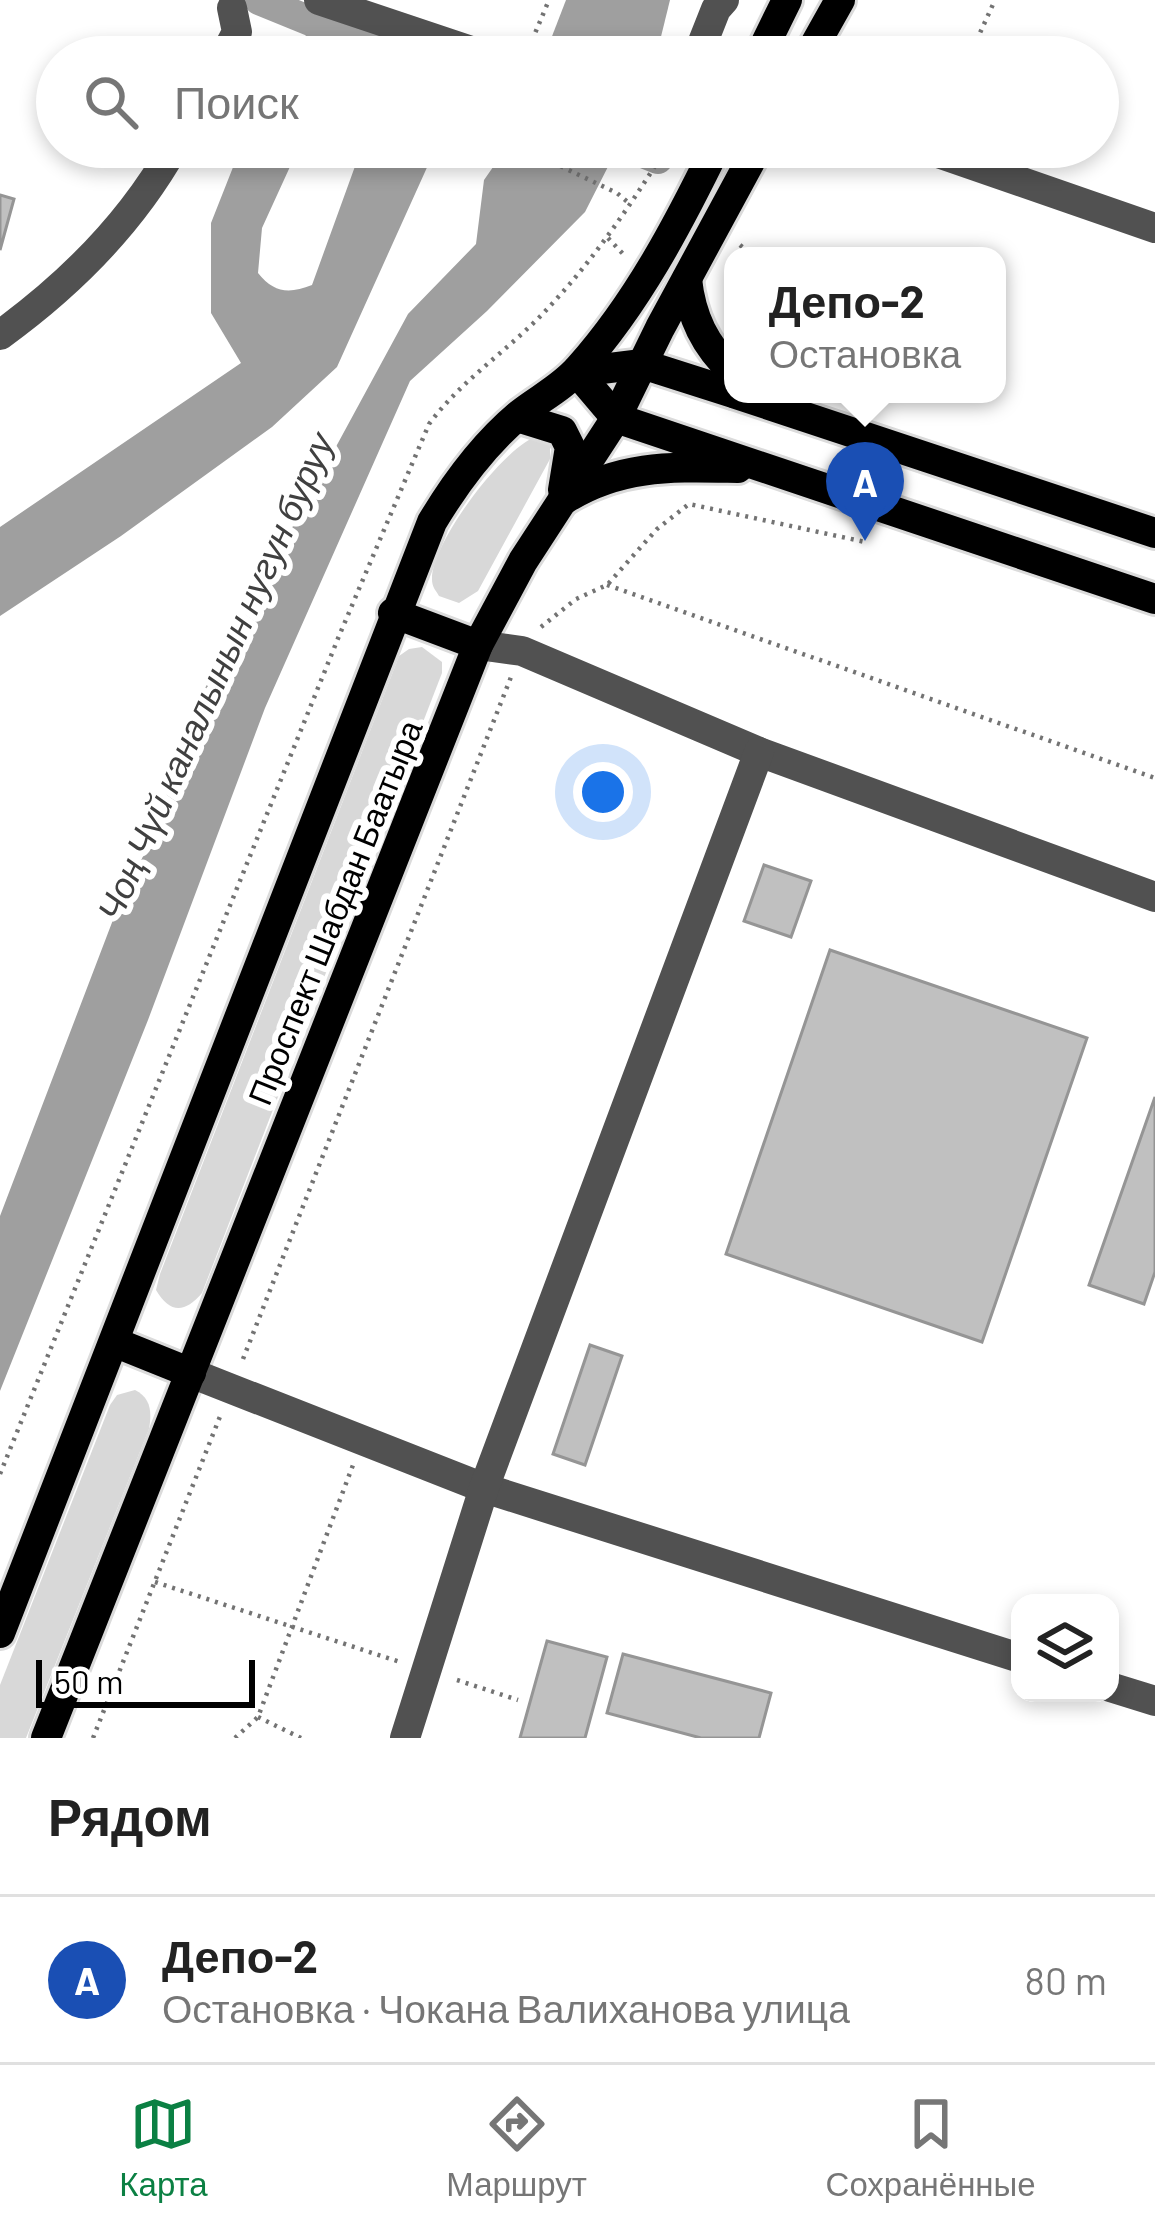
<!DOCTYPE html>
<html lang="ru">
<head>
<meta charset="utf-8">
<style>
  :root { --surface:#fff; --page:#f6f6f6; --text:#222; --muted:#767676; --line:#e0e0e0; --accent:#0b8043 }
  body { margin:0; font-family:Barlow,sans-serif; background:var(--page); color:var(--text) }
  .controls { position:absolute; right:36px; bottom:36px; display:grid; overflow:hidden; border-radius:24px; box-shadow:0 6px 18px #0003 }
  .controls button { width:108px; height:108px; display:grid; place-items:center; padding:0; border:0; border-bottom:3px solid var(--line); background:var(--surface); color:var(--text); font:60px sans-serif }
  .scale { position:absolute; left:36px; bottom:30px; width:219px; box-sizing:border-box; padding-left:12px; border:6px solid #000; border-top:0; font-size:33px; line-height:42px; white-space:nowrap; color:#000; -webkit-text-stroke:9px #fff; paint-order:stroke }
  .you { position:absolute; left:603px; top:792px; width:42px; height:42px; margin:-30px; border:9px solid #fff; border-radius:50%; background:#1a73e8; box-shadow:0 0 0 18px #1a73e833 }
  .badge { display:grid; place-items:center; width:78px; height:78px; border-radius:50%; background:var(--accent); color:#fff; font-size:39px; font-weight:700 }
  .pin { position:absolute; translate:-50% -99px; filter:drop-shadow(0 3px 6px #0008) }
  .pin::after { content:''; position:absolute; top:63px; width:42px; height:36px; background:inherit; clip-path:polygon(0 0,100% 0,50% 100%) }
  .popup { position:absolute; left:724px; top:247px; width:282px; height:156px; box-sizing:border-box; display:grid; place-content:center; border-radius:24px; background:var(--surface); filter:drop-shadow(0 3px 9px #0005); font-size:39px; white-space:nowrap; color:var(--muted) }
  .popup b { font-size:45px; color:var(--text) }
  .popup::after { content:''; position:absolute; left:50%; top:100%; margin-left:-24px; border:24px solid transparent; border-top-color:var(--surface) }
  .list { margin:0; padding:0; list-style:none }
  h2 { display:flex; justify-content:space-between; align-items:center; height:156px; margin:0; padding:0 48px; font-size:51px }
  h2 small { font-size:39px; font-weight:400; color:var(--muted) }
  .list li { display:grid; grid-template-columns:78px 1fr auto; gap:36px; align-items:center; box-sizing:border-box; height:168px; padding:0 48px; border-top:3px solid var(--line) }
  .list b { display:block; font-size:45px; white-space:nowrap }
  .list p { margin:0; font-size:39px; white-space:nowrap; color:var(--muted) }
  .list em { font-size:39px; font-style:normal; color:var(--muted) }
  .icon { flex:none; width:66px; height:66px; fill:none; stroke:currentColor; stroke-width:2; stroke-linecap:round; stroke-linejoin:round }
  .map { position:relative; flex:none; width:1155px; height:1738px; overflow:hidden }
  .search { position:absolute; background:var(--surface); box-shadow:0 6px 18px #0003; left:36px; right:36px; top:36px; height:132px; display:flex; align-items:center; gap:30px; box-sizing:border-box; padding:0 42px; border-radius:66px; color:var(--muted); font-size:45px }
  .sheet { height:324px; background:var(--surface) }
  nav { display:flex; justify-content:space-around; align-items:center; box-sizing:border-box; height:168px; border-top:3px solid var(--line); background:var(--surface); font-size:33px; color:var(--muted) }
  nav a { display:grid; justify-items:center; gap:6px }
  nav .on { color:var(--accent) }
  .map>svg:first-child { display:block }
  .green { fill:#d8d8d8 }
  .water { fill:#9f9f9f }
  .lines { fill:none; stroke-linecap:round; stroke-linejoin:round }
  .stream { stroke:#9f9f9f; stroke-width:9 }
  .canal { stroke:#9f9f9f; stroke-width:30 }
  .building { fill:#c0c0c0; stroke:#959595; stroke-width:3 }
  .major-casing { stroke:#dbdbdb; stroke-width:36 }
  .path { stroke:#737373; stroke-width:4.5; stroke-dasharray:3 6; stroke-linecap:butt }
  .minor { stroke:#515151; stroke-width:30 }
  .major { stroke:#000; stroke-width:30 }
  .labels { text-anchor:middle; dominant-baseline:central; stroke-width:12; stroke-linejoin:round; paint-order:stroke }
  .street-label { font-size:33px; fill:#000; stroke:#fff }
  .water-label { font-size:36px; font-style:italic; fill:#404040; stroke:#fff }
</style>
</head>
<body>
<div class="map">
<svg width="1155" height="1738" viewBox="0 0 1155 1738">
  <rect width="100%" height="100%" fill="#fff"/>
  <g class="green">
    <path d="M540,435L550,439V459L478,591L459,603L439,596C435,589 432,587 432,579C431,543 506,443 540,435Z"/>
    <path d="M422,647L442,662V673L202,1293C185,1313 170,1314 156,1290L160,1274L399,656L409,649Z"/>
    <path d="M135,1390C151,1398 152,1412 149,1429L26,1738H0V1685L110,1405L117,1395Z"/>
  </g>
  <g class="water">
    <polygon points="566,0 670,0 656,57 544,57"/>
    <path d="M241,147H299L262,228L258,273C274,293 289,294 312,285L362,147H395L429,163L337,367L272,427L121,536L0,616V527L241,363L211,313V223Z"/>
    <polygon points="507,147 618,147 585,212 487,311 410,381 265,708 148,1020 0,1391 0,1216 116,912 148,846 204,690 408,314 476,244 484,180"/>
  </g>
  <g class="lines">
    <polyline class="stream" points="303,18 313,41"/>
    <g class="canal">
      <polyline points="259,0 399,57"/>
      <polyline points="628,147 658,159"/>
    </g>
  </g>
  <g class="building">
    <polygon points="0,195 14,199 0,250"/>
    <polygon points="764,865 811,881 791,937 744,921"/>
    <polygon points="830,950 1087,1038 982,1342 726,1254"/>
    <polygon points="1155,1097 1155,1272 1144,1304 1089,1285"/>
    <polygon points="590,1345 622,1356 585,1465 553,1454"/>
    <polygon points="547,1641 607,1657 585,1738 520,1738"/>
    <polygon points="623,1654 771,1693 759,1738 701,1738 607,1713"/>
  </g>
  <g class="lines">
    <defs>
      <g id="major">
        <polyline points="759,57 787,0"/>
        <polyline points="808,57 840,0"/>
        <path d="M687,279C691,317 705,346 733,372"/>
        <polyline points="577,372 616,418 1155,599"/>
        <polyline points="577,372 642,364 733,393"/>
        <polyline points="736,394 1155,533"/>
        <polyline points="517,417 562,431 570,447 563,490"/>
        <path d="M565,499C621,464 674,467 738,468"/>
        <polyline points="393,613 478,645"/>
        <polyline points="114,1342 191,1373"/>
        <path d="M0,1633L432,522C456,482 484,444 520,414C539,399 563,387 579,368C637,303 678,225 716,147"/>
        <polyline points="46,1738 478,645 523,561 616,418 660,328 758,147"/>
      </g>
    </defs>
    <use href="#major" class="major-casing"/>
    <g class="path">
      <polyline points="262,42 301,57"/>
      <polyline points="525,57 549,0"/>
      <polyline points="969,57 995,0"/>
      <polyline points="520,147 617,193 630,204"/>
      <polyline points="608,238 625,256"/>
      <polyline points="740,245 753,256"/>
      <polyline points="607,585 1155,778"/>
      <polyline points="541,627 576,599 607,585 657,529 689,504 865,542"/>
      <polyline points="243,1359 511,677"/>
      <path d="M0,1474L339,636L429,424C463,378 512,348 550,306C595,258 632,203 667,147"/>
      <polyline points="155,1582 400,1662"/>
      <polyline points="457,1680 518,1700"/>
      <polyline points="258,1717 301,1738"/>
      <polyline points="93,1738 221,1414"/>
      <polyline points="235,1738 258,1717 353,1465"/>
    </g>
    <g class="minor">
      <polyline points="319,0 489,57"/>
      <polyline points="224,57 237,32 232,8"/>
      <polyline points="697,57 716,9 724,0"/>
      <polyline points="921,147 1155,228"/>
      <path d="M0,335C69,285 132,222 174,147"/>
      <polyline points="478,645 522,651 759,752 1155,897"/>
      <polyline points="191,1373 484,1488 1020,1658"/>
      <polyline points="1110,1687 1155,1701"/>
      <polyline points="405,1738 484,1488 759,752"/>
    </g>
    <use href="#major" class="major"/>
  </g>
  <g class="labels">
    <g class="street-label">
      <text transform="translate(334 912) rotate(-68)">Проспект Шабдан Баатыра</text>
    </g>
    <g class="water-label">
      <text transform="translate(214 676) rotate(-66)">Чоң Чүй каналынын нугун буруу</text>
    </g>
  </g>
</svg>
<div class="controls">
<button><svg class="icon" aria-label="layers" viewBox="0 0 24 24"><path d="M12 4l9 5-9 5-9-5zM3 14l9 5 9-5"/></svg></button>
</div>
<div class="scale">50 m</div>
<div class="you"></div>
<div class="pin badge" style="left:865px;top:541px;background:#1a4fb4">A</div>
<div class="popup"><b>Депо-2</b>Остановка</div>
<div class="search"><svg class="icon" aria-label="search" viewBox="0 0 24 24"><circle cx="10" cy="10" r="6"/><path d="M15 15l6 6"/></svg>Поиск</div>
</div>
<section class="sheet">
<h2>Рядом<small></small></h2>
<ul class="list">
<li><span class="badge" style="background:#1a4fb4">A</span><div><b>Депо-2</b><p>Остановка · Чокана Валиханова улица</p></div><em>80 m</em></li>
</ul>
</section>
<nav>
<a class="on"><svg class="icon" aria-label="map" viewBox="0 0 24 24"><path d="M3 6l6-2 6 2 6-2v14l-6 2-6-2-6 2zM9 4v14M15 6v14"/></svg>Карта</a>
<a><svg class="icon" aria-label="directions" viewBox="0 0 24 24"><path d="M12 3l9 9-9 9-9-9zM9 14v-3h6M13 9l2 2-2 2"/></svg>Маршрут</a>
<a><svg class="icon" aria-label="saved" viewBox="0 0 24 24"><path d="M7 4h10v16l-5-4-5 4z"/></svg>Сохранённые</a>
</nav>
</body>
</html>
